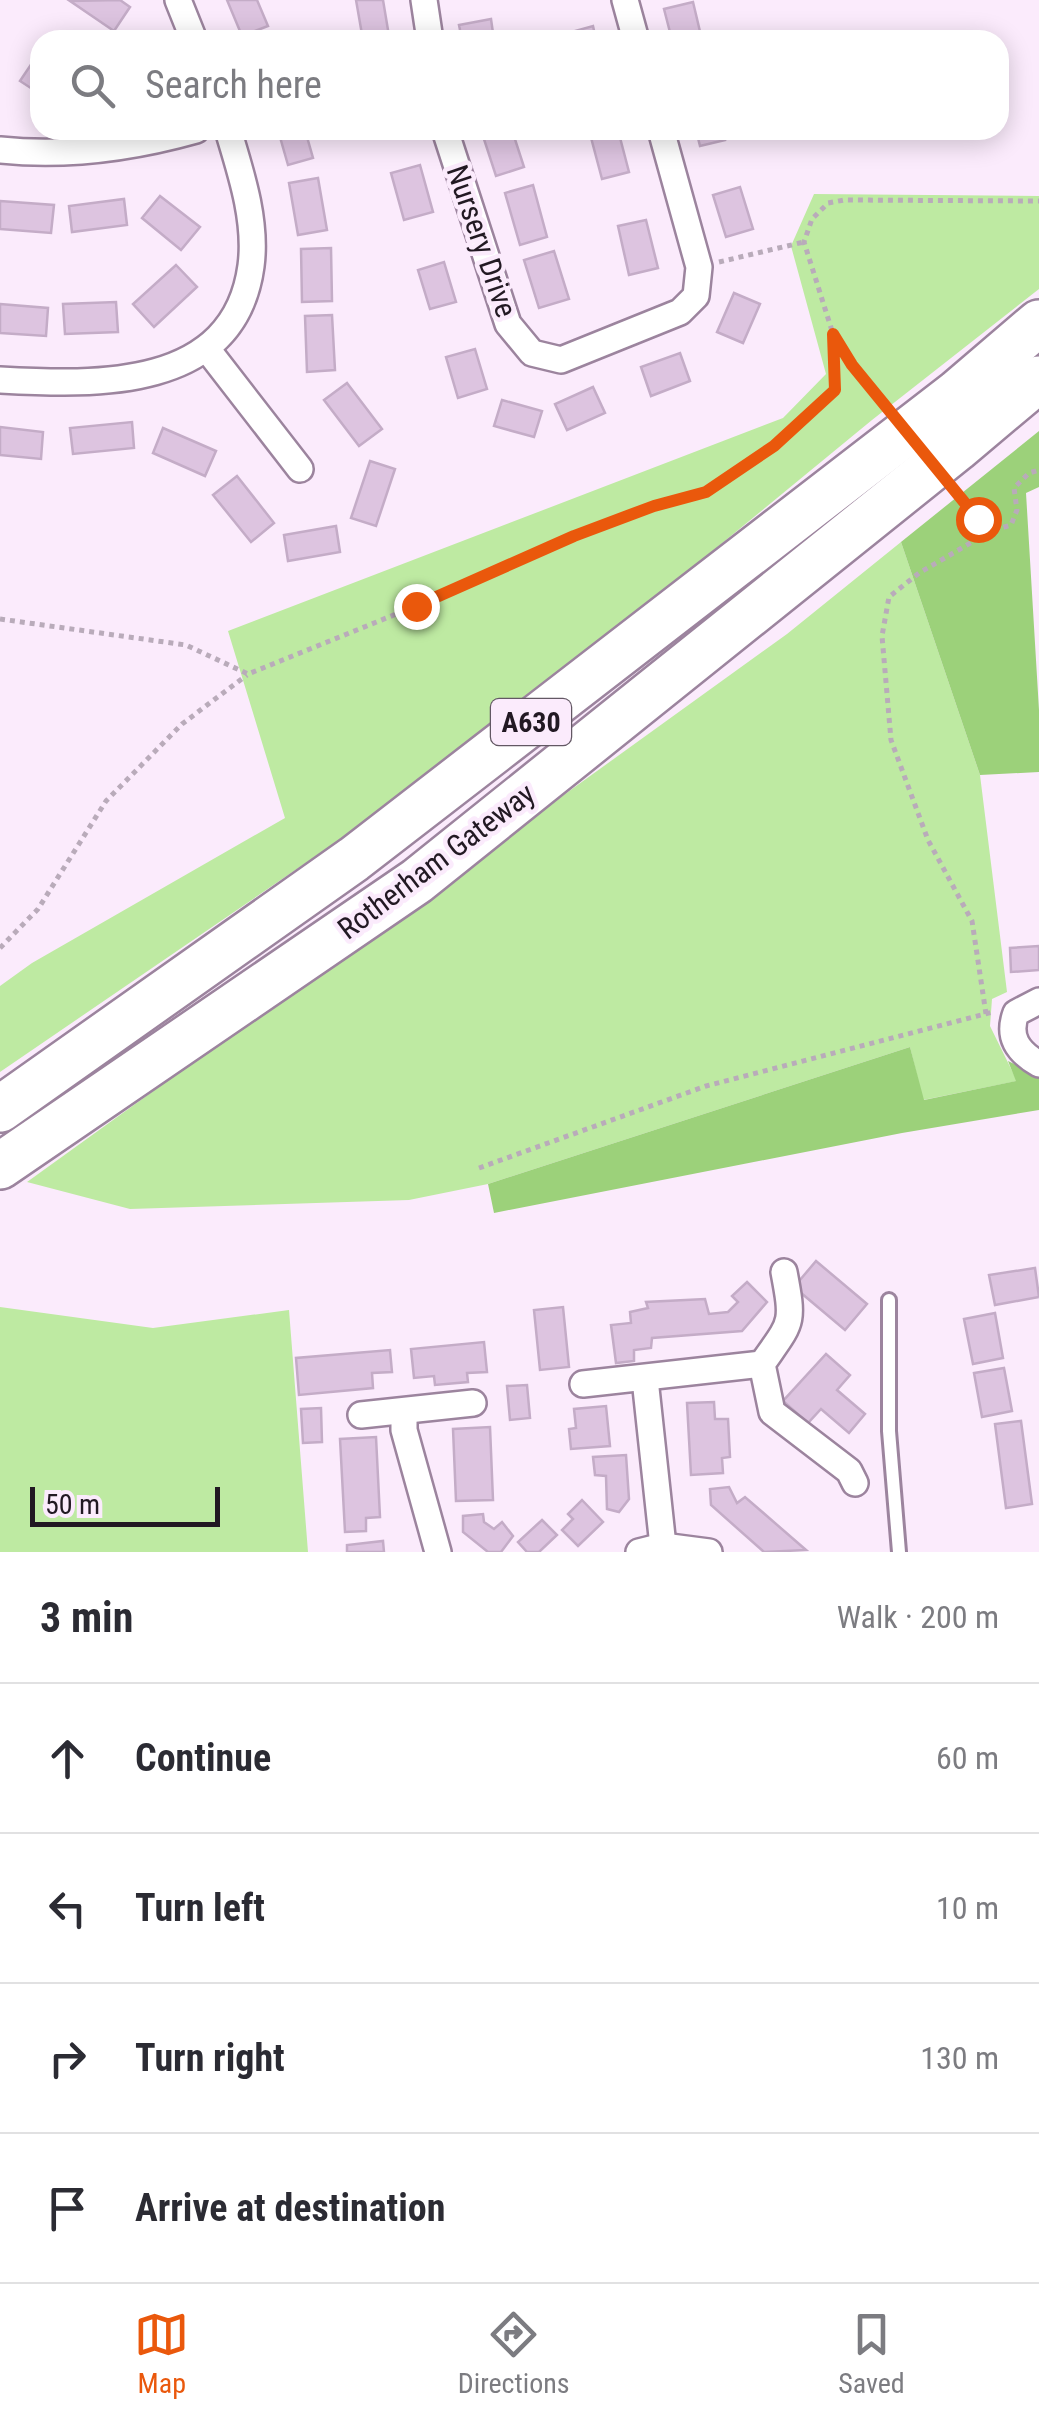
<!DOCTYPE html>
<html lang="en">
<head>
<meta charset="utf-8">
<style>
  :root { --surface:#fff; --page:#f7f7f7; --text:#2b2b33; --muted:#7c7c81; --line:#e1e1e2; --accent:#ea580c }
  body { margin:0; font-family:"Roboto Condensed",sans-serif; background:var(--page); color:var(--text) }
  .scale { position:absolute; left:30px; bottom:25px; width:190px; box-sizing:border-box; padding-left:10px; border:5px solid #221923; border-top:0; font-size:28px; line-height:35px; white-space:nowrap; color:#221923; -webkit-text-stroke:8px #fbebfc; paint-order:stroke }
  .stop { position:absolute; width:30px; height:30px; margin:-22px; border:8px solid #ea580c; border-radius:50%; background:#fff }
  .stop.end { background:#ea580c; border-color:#fff; box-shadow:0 2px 10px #0008 }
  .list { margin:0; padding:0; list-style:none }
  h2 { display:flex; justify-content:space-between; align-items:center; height:130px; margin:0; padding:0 40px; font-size:42px }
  h2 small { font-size:32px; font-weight:400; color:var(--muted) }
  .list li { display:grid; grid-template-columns:65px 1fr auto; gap:30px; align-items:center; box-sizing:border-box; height:150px; padding:0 40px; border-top:2px solid var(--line) }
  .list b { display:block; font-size:38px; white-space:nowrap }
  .list em { font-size:32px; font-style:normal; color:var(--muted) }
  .icon { flex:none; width:55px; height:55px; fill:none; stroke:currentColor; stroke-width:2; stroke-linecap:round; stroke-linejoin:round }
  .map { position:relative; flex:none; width:1039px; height:1552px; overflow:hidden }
  .search { position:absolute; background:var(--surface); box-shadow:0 5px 25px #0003; left:30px; right:30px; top:30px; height:110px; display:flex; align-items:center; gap:25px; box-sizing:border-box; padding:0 35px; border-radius:30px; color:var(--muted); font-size:38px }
  .sheet { height:730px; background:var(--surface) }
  nav { display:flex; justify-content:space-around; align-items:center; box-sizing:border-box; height:140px; border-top:2px solid var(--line); background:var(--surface); font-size:28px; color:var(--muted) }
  nav a { display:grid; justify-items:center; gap:5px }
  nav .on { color:var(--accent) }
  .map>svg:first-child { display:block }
  .green { fill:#beeaa2 }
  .forest { fill:#9cd17a }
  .building { fill:#ddc4e0; stroke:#c4acc7; stroke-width:2.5 }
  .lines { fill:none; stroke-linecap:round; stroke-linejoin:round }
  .lane-casing { stroke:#9c849e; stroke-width:18 }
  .street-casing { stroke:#9c849e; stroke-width:30 }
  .highway-casing { stroke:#9c849e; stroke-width:50 }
  .path { stroke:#b9abba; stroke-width:5; stroke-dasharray:5 5; stroke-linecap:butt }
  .lane { stroke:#fff; stroke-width:12 }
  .street { stroke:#fff; stroke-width:25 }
  .highway { stroke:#fff; stroke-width:45 }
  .path-bridge { stroke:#b9abba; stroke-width:5; stroke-dasharray:5 5; stroke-linecap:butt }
  .route { stroke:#ea580c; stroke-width:12 }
  .labels { text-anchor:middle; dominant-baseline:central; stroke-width:9; stroke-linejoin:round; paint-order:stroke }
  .shield { fill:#fbebfc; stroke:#635864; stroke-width:2.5 }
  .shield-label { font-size:28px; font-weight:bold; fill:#221923 }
  .street-label { font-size:30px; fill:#221923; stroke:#fbebfc }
</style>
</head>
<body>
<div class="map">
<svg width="1039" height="1552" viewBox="0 0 1039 1552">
  <rect width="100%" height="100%" fill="#fbebfc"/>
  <g class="green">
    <polygon points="814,194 1039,196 1039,289 872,420 468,752 0,1072 0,986 32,963 285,818 228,631 783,418 826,374 791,246"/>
    <polygon points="901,542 980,775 1007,992 992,999 990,1026 1017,1081 923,1100 910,1047 488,1184 409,1200 130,1209 27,1182 787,634"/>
    <polygon points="0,1307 153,1328 289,1310 308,1552 0,1552"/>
  </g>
  <g class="forest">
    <polygon points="1039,431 1039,487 1026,493 1039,710 1039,772 980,775 901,542"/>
    <polygon points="910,1047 924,1100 1016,1081 1008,1061 1039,1076 1039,1110 902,1133 494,1213 488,1184"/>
  </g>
  <g class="building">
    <polygon points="120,0 130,7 114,31 70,1"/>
    <polygon points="227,0 257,0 268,26 242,36"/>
    <polygon points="356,0 383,0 389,36 363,40"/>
    <polygon points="693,2 702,40 672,40 664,9"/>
    <polygon points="491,19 494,40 462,40 459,25"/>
    <polygon points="593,26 596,40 566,40 564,34"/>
    <polygon points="36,57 40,59 40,94 20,81"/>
    <polygon points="278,130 305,130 313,158 288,165"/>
    <polygon points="481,130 512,130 524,167 496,176"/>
    <polygon points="589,130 618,130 629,172 602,179"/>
    <polygon points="696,130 723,130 725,140 700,146"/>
    <polygon points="420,165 433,212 404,220 391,173"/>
    <polygon points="318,178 327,230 298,235 289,183"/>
    <polygon points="533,185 547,237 520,245 505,193"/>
    <polygon points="740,187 753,229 726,237 713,195"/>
    <polygon points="160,196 200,227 181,250 142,218"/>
    <polygon points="124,199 127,225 72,232 69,206"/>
    <polygon points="0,201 54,205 51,233 0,229"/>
    <polygon points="646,220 658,268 629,275 618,226"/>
    <polygon points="331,248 332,301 302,302 301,249"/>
    <polygon points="554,251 569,299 539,308 524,260"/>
    <polygon points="444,262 456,302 430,309 418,270"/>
    <polygon points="176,265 197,287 154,327 133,304"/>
    <polygon points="734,293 760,304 743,343 717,332"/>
    <polygon points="116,302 118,332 65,334 63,304"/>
    <polygon points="0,304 48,308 46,336 0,333"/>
    <polygon points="332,315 335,370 307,372 305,316"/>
    <polygon points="475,349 487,389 458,398 446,357"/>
    <polygon points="680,353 690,381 651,396 641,367"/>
    <polygon points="347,383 382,429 359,446 324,400"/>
    <polygon points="593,387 605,413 567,430 555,404"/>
    <polygon points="502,400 542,411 534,437 494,426"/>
    <polygon points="132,422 134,448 73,454 70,428"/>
    <polygon points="0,427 43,432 41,459 0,455"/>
    <polygon points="163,428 216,451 205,476 153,453"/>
    <polygon points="370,461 395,469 376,526 351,518"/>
    <polygon points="237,476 274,523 251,542 213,495"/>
    <polygon points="336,526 340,552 288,561 284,535"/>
    <polygon points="1039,946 1039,970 1011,972 1010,948"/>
    <polygon points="816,1261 867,1304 845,1330 794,1287"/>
    <polygon points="1035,1268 1039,1297 995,1305 989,1275"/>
    <polygon points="747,1282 767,1302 742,1331 652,1338 651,1348 634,1350 634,1361 616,1363 611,1325 631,1323 630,1312 648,1308 646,1302 705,1299 709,1314 728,1312 738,1302 732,1296"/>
    <polygon points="563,1307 569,1367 540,1370 534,1310"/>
    <polygon points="995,1313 1003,1358 973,1364 964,1319"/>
    <polygon points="484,1342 487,1372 467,1373 468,1382 435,1385 434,1376 414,1378 411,1349"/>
    <polygon points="390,1350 392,1372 372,1373 373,1388 299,1395 296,1358"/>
    <polygon points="826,1354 850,1375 837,1390 865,1414 849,1433 821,1409 808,1423 783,1401"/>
    <polygon points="1004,1368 1012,1411 982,1417 974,1373"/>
    <polygon points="527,1385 530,1418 510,1420 507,1386"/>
    <polygon points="714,1402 715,1419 728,1419 730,1457 722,1458 723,1473 691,1475 687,1403"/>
    <polygon points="606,1406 610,1446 571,1449 569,1429 576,1428 574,1409"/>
    <polygon points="321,1408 322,1442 303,1443 301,1409"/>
    <polygon points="1021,1421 1032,1504 1006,1508 995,1424"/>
    <polygon points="490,1427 493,1500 456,1501 453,1429"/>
    <polygon points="376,1437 380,1517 366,1518 366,1531 345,1532 340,1439"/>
    <polygon points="626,1455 629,1499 619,1512 607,1509 606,1476 595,1475 593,1457"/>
    <polygon points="729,1487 737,1503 745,1497 806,1550 764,1552 711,1505 710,1489"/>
    <polygon points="582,1500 603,1522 578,1546 562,1530 573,1519 568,1514"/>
    <polygon points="483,1514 484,1522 494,1529 502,1522 513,1536 501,1552 488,1552 463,1532 463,1516"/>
    <polygon points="542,1520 557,1535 539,1552 527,1552 518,1542"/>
    <polygon points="383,1541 384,1552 347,1552 347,1545"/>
  </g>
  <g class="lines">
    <defs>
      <polyline id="lane" points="889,1300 889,1431 899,1552"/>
      <g id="street">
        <polyline points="178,0 194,40"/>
        <polyline points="424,0 430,40"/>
        <polyline points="625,0 636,40"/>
        <polyline points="445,130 508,324 532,353 561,360 680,312 696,296 699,267 661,130"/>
        <path d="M0,150C66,157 132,148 196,130"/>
        <polyline points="207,349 300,469"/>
        <path d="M0,380C96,385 234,391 251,266C257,221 241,173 228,130"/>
        <path d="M1039,1001L1016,1013C1007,1037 1018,1052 1039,1064"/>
        <path d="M784,1272C794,1325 792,1321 762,1364L772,1412L849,1471L855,1483"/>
        <polyline points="645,1379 663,1546"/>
        <polyline points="583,1384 762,1364"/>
        <polyline points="404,1411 404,1430 438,1552"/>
        <polyline points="361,1415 473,1403"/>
        <polyline points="639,1552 663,1546 709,1552"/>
      </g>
      <g id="highway">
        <polyline points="0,1109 354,859 957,393 1039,323"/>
        <polyline points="0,1166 417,881 957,448 1039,379"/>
      </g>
    </defs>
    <use href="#lane" class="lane-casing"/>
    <use href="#street" class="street-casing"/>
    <use href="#highway" class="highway-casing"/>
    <g class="path">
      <polyline points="719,262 804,242"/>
      <polyline points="852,365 833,334 804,242 812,219 828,203 844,200 1039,201"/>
      <polyline points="979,519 991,531 1011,525 1017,510 1014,488 1029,473 1039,470"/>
      <polyline points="0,619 186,645 248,674 416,606 575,537 653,506 706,492 774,446 835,390 833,334"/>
      <polyline points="0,948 38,909 106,801 182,724 247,675"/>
      <polyline points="986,1014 972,921 928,840 891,740 882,636 889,597 919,573 991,531"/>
      <polyline points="479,1168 706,1086 993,1012"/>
    </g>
    <use href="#lane" class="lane"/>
    <use href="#street" class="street"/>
    <use href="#highway" class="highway"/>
    <polyline class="path-bridge" points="852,365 979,519"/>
  </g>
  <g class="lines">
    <polyline class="route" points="416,606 574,536 654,506 706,492 774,446 835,390 833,334 852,365 978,519"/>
  </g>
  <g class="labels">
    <rect class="shield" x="491" y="699" width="80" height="46" rx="8"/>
    <g class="shield-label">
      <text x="531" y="722">A630</text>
    </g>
    <g class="street-label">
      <text transform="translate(482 241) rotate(71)">Nursery Drive</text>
      <text transform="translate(436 861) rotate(-37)">Rotherham Gateway</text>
    </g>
  </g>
</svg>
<div class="scale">50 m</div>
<div class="stop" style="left:978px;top:519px"></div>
<div class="stop end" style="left:416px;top:606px"></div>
<div class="search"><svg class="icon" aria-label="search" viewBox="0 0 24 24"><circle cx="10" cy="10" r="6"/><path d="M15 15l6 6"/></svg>Search here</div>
</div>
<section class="sheet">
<h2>3 min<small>Walk · 200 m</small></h2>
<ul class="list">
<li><svg class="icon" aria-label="ahead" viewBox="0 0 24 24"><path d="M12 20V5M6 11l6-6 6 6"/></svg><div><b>Continue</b></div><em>60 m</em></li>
<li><svg class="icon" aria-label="left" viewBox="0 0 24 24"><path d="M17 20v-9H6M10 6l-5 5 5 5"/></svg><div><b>Turn left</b></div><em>10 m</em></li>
<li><svg class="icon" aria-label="right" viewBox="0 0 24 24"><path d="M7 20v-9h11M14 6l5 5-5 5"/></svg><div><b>Turn right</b></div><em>130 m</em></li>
<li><svg class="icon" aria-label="arrive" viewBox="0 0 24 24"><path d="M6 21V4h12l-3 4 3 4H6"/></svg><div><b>Arrive at destination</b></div></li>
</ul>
</section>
<nav>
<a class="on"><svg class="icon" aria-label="map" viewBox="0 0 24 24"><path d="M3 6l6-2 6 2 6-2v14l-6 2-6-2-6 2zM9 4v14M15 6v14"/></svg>Map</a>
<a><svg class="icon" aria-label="directions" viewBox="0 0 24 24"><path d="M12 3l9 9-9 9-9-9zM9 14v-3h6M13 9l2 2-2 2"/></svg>Directions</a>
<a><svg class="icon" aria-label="saved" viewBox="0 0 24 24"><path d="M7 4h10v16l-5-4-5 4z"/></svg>Saved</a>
</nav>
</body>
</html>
